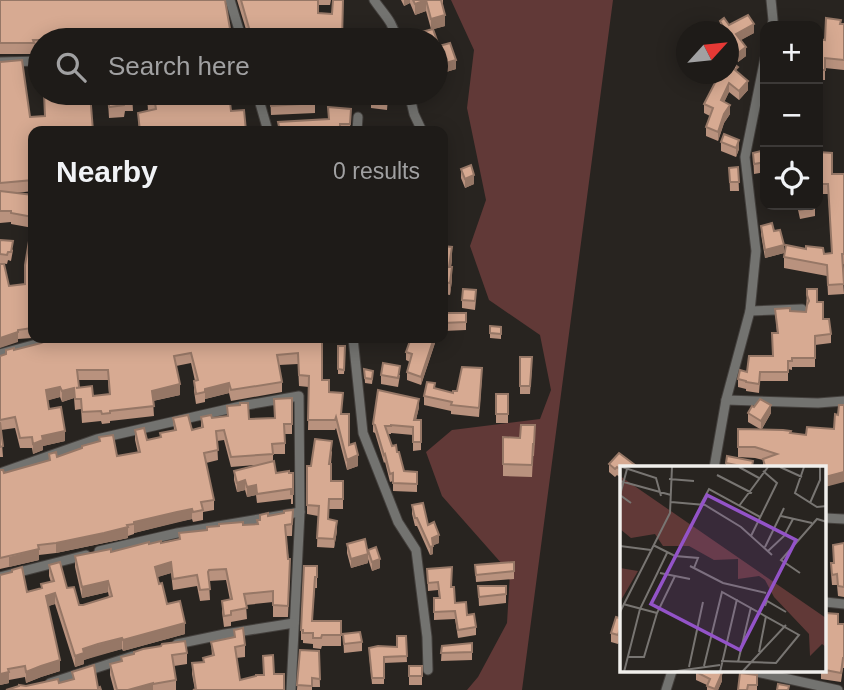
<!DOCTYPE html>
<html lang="en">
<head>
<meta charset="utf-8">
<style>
  :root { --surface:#1e1b18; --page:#262421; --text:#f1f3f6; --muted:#a1a1a2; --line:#3c3937 }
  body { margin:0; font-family:Helvetica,sans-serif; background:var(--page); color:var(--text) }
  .controls { position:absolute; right:21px; top:21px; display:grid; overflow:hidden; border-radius:14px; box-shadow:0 4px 18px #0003 }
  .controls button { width:63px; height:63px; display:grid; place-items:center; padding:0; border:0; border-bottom:2px solid var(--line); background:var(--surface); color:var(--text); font:35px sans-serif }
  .compass { position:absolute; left:676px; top:21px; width:63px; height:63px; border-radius:50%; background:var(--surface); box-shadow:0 4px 18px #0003; rotate:63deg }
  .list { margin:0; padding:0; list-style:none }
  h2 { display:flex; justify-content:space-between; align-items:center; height:91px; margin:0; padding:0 28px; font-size:30px }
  h2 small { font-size:23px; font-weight:400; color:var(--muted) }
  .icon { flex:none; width:38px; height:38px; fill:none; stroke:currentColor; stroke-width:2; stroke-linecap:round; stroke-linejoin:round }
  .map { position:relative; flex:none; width:844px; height:690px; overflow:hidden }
  .search { position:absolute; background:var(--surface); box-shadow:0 4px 18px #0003; left:28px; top:28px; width:420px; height:77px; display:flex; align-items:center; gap:18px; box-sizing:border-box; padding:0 24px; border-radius:38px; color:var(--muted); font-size:26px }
  .panel { position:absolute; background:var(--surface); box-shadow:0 4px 18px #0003; left:28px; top:126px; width:420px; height:217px; border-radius:14px }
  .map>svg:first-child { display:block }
  .green { fill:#613937 }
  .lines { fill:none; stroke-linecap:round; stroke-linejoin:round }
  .street-casing { stroke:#44403d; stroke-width:11 }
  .street { stroke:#737370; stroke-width:9 }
  .wall { fill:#b9927e; fill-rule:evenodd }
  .shaded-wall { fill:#967766 }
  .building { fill:#d7aa92; stroke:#967766; stroke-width:2; fill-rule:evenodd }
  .inset-road { fill:none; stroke:#787572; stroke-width:2 }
  .view { fill:#9353c8; fill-opacity:0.15; stroke:#9353c8; stroke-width:3.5 }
  .inset-edge { fill:none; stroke:#f1efec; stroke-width:3.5 }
</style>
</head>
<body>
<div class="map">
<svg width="844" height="690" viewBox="0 0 844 690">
  <rect width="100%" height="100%" fill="#282420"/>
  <polygon class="green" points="451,0 613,0 522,690 467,690 478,677 507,623 510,573 442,496 426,452 452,430 540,419 551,390 540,335 489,300 470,246 486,200 467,108 474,50"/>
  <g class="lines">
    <defs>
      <g id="street">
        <polyline points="230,0 242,40"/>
        <path d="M374,0C385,16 392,20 397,40"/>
        <polyline points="771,0 773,20 772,26"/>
        <polyline points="0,62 40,61"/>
        <polyline points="257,93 268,131"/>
        <polyline points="409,93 414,114 422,131"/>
        <polyline points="357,131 358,117"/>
        <polyline points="750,311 802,309"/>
        <polyline points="353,338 363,433 398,522 416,550 427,637 428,670"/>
        <polyline points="0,354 59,338"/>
        <polyline points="726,400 818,403 844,401"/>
        <polyline points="714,468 726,400 750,311 756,251 745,157 765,58"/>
        <polyline points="0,473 97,439 241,406 299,396 300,512 291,690"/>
        <polyline points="825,518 844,519"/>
        <polyline points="99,551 177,533 300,512"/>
        <polyline points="0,577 86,555"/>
        <polyline points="825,602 844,604"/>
        <polyline points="177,644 225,634 294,623"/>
        <polyline points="752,671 838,690"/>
        <polyline points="50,683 133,656"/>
        <polyline points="666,690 672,671"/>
      </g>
    </defs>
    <use href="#street" class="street-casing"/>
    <use href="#street" class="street"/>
  </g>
  <g class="wall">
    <polygon points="0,0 225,0 232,40 40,40 40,51 34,51 34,54 0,54"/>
    <polygon points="237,0 331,0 330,5 318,5 318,13 342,34 342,40 248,40 248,36"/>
    <polygon points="401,0 443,0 443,5 445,26 433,29 439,46 456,69 436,75 436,40 418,40 418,33 431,29 426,11 415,15 410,3 404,6"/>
    <polygon points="720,21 729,25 754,33 740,40 746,56 738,62 729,45 729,32 721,32 720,30"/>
    <polygon points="841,24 844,24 844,70 825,68 825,80 819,80 818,92 818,39 825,40"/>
    <polygon points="0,62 30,117 44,116 44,93 132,93 133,111 125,111 124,117 109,118 108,102 91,102 33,131 33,191 16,193 33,195 33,228 11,224 11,222 0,223"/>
    <polygon points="738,73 748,90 739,100 729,92 724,102 730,114 724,123 718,141 706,136 706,127 710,116 704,113 704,104"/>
    <polygon points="147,93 229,93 231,111 246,131 139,131 138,113 148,111"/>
    <polygon points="270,93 332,93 332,100 315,101 315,113 271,115"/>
    <polygon points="363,93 392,93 392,97 388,97 387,110 371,108 371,94"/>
    <polygon points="351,109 350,131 278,131 278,122 328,119"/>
    <polygon points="765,139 765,172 754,174 753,153 764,151 764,140"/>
    <polygon points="721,142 739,149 736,157 721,151"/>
    <polygon points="818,152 832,174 844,174 844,264 842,265 844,294 828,295 827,276 784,268 784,257 832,253 828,194 818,194"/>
    <polygon points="738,167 739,191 730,191 729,168"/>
    <polygon points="461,169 474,184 465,188 461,178"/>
    <polygon points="797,205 815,205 815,216 800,219"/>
    <polygon points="761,226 774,231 784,253 765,258 761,234"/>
    <polygon points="0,240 13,250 11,261 8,260 7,264 0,263"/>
    <polygon points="33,242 33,332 32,332 32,338 18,339 18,342 9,286 25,284"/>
    <polygon points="443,246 452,260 451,267 452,280 450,295 443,294"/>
    <polygon points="807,289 817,302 823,319 831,334 831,343 815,345 815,367 792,367 792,370 788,369 788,381 760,381 759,393 746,391 746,389 738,387 738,379 747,372 773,356 777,333 775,309 790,311 806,312"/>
    <polygon points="476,299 475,310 462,308 462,300"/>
    <polygon points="443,313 466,313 466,330 443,331"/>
    <polygon points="490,326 501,327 501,339 490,338"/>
    <path d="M49,338H325H322V380L342,414L349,445L358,466L347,470L336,428L335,430H308L309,387L299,386L298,364L279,365L282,382V392L231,401L229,393L205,399V402L196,404L194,391V381H195L191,363L176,366L180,395L153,401L154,416L110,421V423L102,424L101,421L82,423L81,409L75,410L74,398L62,402L60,397L48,400L49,409L65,441L43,446V450L33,454L32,448H20L15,428L1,430L3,457H0V356L6,355V350H14L41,343L48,341ZM78,380H108L109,394L93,396L79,387Z"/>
    <polygon points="435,338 435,343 421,385 407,380 407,372 410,362 406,360 406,352"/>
    <polygon points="338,346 345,346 344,374 338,374"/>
    <polygon points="520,357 532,365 530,394 520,394"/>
    <polygon points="364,369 373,375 372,384 365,383"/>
    <polygon points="381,375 400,375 398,387 381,384"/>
    <polygon points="482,376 479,417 451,414 451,411 424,405 424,396 435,389 453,393"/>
    <rect x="496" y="394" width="12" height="29"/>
    <polygon points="292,398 292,434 285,434 285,454 273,454 273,461 276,473 293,473 293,504 291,504 291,499 257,503 256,495 247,497 245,490 237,492 234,480 234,471 255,465 231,467 224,440 217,441 218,460 206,463 214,500 214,510 203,512 203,520 193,522 192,519 177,522 134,533 134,534 128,536 128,538 56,553 39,555 39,560 0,569 0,470 4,473 49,460 49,454 57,457 82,449 82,446 99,441 99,437 117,456 138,453 135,440 135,430 147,440 160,437 160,433 174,430 173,418 192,430 201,427 201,417 212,418 227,416 227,406 249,419 274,418 274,399"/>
    <polygon points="844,405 825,468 726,468 726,463 763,466 763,460 755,458 738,457 738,429 760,429 748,422 748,413 771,413 762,429 806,435 834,429 838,415"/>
    <polygon points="419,407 416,420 421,420 421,450 413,451 413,435 391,433 391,434 388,434 392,446 397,452 404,471 417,472 417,492 393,491 393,481 390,482 385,462 384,463 375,433 373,432 373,424"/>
    <polygon points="503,437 535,437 534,456 533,456 532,477 503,476"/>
    <polygon points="332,451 331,464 331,481 343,481 343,509 329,509 328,519 337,531 334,548 317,547 318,516 307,514 307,466 311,466"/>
    <polygon points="609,464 622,468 622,479 617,475 615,477 609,472"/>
    <polygon points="412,505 428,525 439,543 433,545 433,554 430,555 417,526 415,526 412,514"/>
    <polygon points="293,510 292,536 286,536 290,570 288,617 273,617 273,602 246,605 247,619 231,622 231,626 224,627 222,612 222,601 230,600 226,580 209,581 210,600 200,601 197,586 173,590 171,573 157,577 167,604 185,634 123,651 122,649 98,655 84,660 84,664 75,667 55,604 48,606 60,671 41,677 26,683 25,677 9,680 9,683 0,685 0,575 27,592 41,588 41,584 51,582 49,576 49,565 79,605 83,605 109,597 108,592 82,598 75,567 75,556 111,552 179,539 179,533 257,524 260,520 268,516 284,513"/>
    <polygon points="844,543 844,597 838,596 837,585 832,585 831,573 831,563 833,563 833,545"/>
    <polygon points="347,544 368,563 351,568 347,553"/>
    <polygon points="368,550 380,568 372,571 368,559"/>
    <polygon points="514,562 514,579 476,582 475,565"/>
    <polygon points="317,566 317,588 315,588 312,621 341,621 341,646 322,646 321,649 313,648 313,644 303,643 303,640 301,640 301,630"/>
    <polygon points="427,569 451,587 455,603 467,615 476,627 476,635 458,638 455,619 434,620 434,598 439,598 438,590 428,591"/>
    <polygon points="478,586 506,586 506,603 479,606"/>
    <polygon points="825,613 838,624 844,624 844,668 843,668 841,682 821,679 821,671 825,671"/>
    <polygon points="622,619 622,632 618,644 611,642 611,633"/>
    <polygon points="234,630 245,645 245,657 236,658 240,680 263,675 263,656 274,674 195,690 192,674 192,663 203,662 203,658 212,656 211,642 234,637"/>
    <polygon points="343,634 362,642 362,651 344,653"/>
    <polygon points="406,636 407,662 384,663 384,684 372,684 369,654 397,647"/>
    <polygon points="472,643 472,660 441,661 442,646"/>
    <polygon points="300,650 319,651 320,687 312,687 312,690 297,690"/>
    <polygon points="187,653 187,664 174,666 176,680 176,690 114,690 110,675 110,664 121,661 121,657"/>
    <rect x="409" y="666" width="13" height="19"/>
    <polygon points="696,672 722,681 718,690 707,690 707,685 696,680"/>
    <polygon points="757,675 757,690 738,690"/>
  </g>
  <g class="shaded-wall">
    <polygon points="404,0 410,0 410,3 404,6"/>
    <polygon points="426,0 426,11 415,15 415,4"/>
    <polygon points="445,15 445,26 431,30 431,19"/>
    <polygon points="754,24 754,33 736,43 736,34"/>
    <polygon points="746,47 746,56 738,62 738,53"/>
    <polygon points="456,60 456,69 436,75 436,66"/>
    <polygon points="748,81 748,90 739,100 739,91"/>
    <polygon points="729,83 729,92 721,109 721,100"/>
    <polygon points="730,105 730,114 724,123 718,141 718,132 724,114"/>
    <polygon points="739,140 739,149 736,157 736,148"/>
    <polygon points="474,175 474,184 465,188 465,179"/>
    <polygon points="784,245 784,253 765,258 765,250"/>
    <polygon points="452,247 452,260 449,279 449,267"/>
    <polygon points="452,267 452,280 450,295 450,283"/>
    <polygon points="18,332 18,342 0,348 0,338"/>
    <polygon points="434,338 435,338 435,343 421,385 421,377"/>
    <polygon points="229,383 229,393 205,399 205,389"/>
    <polygon points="180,384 180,395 152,401 152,391"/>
    <polygon points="60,387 60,397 46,401 46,390"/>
    <polygon points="74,388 74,398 62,402 62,391"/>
    <polygon points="419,399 419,407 414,428 414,420"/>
    <polygon points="771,405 771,413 761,430 761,421"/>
    <polygon points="65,431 65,441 43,446 43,450 33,454 33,444 42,436"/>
    <polygon points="358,455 358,466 347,470 347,460"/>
    <polygon points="844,472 844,482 825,487 825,477"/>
    <polygon points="245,480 245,490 237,492 237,483"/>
    <polygon points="256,485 256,495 247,497 247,487"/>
    <polygon points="192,509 192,519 134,533 134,522"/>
    <polygon points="337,521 337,531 334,548 334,539"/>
    <polygon points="128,527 128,538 56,553 56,543"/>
    <polygon points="439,535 439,543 432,546 432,538"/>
    <polygon points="433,546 433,554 430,555 430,547"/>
    <polygon points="39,549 39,560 9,567 9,557"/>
    <polygon points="368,554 368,563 351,568 351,559"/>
    <polygon points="380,559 380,568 372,571 372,562"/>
    <polygon points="171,562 171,573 155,578 155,567"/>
    <polygon points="108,581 108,592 82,598 82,587"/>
    <polygon points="55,593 55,604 46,607 46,596"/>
    <polygon points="185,623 185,634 123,651 123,640"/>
    <polygon points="622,623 622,632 618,644 618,635"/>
    <polygon points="122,638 122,649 84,660 84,664 75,667 75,656 83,649"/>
    <polygon points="60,660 60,671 41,677 26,683 26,672 41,666"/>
    <polygon points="9,672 9,683 0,685 0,674"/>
    <polygon points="722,673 722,681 718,690 715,690"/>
    <polygon points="153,683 153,690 128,690 128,689"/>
  </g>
  <g class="building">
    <polygon points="0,0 225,0 232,40 211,40 210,35 192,36 193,40 104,40 103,36 72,38 72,40 33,40 34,43 0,43"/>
    <polygon points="241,0 318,0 318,13 332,14 333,0 343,0 342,40 250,40 250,36 248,36 249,28"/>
    <polygon points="413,0 441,0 445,15 431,19 426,0 415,4"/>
    <polygon points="748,15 754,24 736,34 746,47 738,53 729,36 729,32 726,32 720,21 724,18 729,25"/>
    <polygon points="826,18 841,20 840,24 844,24 844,60 825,58 825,70 819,70 818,83 818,39 825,40"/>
    <polygon points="433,29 439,46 450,43 456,60 436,66 436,40 420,40 418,33"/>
    <polygon points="22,60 30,117 45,116 44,93 90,93 93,131 33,131 33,180 0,183 0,62"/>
    <polygon points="730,61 738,67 735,70 748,81 739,91 729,83 721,100 730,105 724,114 718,132 706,127 713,108 704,104 719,75 720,74 729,74 729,63"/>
    <polygon points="108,93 132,93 133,100 125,100 124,105 109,107"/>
    <polygon points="148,93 229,93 231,111 244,110 246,131 140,131 138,113 156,109 155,103 148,104"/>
    <polygon points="270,93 315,93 315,103 271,106"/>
    <polygon points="371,93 388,93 387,101 371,99"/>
    <polygon points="328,107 351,109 350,124 340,124 340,127 337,127 337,131 280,131 278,122 329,119"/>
    <polygon points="358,129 370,130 370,131 358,131"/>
    <polygon points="724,134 739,140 736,148 721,142"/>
    <polygon points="765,150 765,162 754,164 753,153"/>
    <polygon points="818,152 832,153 832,174 844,174 844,254 842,254 844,284 828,285 827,265 784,257 786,245 806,249 806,246 823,248 824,254 832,253 828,184 818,184"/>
    <polygon points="471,165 474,175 465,179 461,169"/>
    <polygon points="738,167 739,182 730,182 729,168"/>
    <polygon points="0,191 33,195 33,217 11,213 11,211 0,211"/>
    <polygon points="799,205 815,205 815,207 800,210"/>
    <polygon points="772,223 774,231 780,230 784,245 765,250 761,226"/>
    <polygon points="0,240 13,241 11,252 8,252 7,255 0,254"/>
    <polygon points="29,241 33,242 33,322 31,322 32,328 18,330 18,332 0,338 0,264 4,264 9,286 25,284 25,265"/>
    <polygon points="443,246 452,247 449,267 452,267 450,283 443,282"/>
    <polygon points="463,289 476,290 475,301 462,300"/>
    <polygon points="807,289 817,289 817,302 823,302 823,319 829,319 831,334 815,336 815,358 792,358 792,361 788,361 788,372 760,372 759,384 746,382 746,381 738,379 740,370 747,372 749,356 773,356 772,333 778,333 775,309 790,308 790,311 806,312 807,305 809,301 807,295"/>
    <polygon points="443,313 466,313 466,322 443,323"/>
    <polygon points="490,326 501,327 501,334 490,333"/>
    <path d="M48,338H322V380H329V392L343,393L341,414H349V445L355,443L358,455L347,460L336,417L335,420H308L309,376L299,375L298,353L277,355L282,382L231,390L229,383L205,389V392L196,394L194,381L198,380L191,353L174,356L180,384L152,391L154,406L110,411V413L102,414L101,411L82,412L81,399H75L74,388L62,391L60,387L46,390L49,409L61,407L65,431L42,436L43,440L33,444L32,437L20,438L15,417L0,420V356L6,354V350L14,348V350L41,343L48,340ZM77,370H108L110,394L93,396L92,386L76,388L79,387Z"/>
    <polygon points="411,338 434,338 421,377 407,372 412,354 406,352"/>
    <polygon points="338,346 345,346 344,370 338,369"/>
    <polygon points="520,357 532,357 530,386 520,386"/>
    <polygon points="383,363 400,366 398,378 381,375"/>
    <polygon points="462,367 482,368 479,408 451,405 452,402 424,396 427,382 435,383 434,388 453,393 453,391 457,391"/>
    <polygon points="364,369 373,371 372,379 365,378"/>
    <polygon points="378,390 419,399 414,420 421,420 421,442 413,442 413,427 391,425 391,426 385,426 392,446 396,445 397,452 399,452 404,471 417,472 417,484 393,483 393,473 390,474 385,454 384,455 375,425 373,424"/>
    <rect x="496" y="394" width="12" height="20"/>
    <polygon points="292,398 292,424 284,424 285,443 272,444 273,454 231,457 224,430 216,431 218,450 204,453 214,500 201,502 203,510 193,512 192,509 177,512 134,522 134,524 127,525 128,527 104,533 56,543 38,545 39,549 0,558 0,470 3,470 4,473 50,460 49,454 56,452 57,457 82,448 82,446 100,441 99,437 113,435 117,456 140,452 135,430 144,428 147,440 161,437 160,433 176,430 173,418 188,415 192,430 203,427 201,417 211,415 212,418 228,416 227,406 240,405 240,403 248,403 249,419 275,418 274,399"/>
    <polygon points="760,399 771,405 761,421 748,413 752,406 754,407"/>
    <polygon points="839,405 844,405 844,472 825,477 825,468 741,468 741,466 765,466 763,459 777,454 755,447 738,447 738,429 783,430 791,431 790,433 806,435 807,427 834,429 835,414 838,415"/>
    <polygon points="0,422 3,446 0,447"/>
    <polygon points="521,425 535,425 534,444 533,444 532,465 503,464 503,437 520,438"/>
    <polygon points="315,439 332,441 329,464 331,464 331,481 343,481 343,499 329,499 328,519 337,521 334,539 317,538 319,506 307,505 307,466 311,466"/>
    <polygon points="619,453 639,468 622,468 622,471 617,467 615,469 609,464"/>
    <polygon points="727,456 753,461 752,466 741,466 726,463"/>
    <polygon points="274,461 276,473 289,471 289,473 293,473 293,494 291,494 291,489 257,494 256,485 247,487 245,480 237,483 234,471"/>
    <polygon points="423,503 428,525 434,522 439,535 432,538 433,546 430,547 417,518 415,518 412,505"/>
    <polygon points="293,510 292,524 285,525 288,559 290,559 288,606 273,605 273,591 244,594 247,608 231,611 231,615 224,616 222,601 232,599 226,569 209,570 208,572 210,589 200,590 197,575 173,579 171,562 155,567 159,584 162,583 167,604 180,601 185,623 123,640 122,638 98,644 83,649 84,653 75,656 55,593 46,596 60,660 41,666 26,672 25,666 8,669 9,672 0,674 0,575 12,572 12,570 22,567 27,592 42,588 41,584 54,581 49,565 60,562 67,588 74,587 79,605 83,605 112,596 108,581 82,587 75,556 111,549 111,552 149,542 149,544 161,541 161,543 180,539 179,533 207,530 207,527 219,526 219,524 243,522 243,525 258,524 257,520 260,520 260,515 268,513 268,516 284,513 284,511"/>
    <polygon points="365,539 368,554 351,559 347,544"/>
    <polygon points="844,543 844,587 838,586 837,574 832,575 831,563 834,563 833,545"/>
    <polygon points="376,547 380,559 372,562 368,550"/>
    <polygon points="514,562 514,571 476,575 475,565"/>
    <polygon points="304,566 317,566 317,577 315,577 312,621 341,621 341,635 322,635 321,638 313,638 313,633 303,633 303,630 301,630"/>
    <polygon points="452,567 451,587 454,587 455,603 466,602 467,615 474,614 476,627 458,630 455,611 434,612 434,598 440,598 438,582 428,583 427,569"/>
    <polygon points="478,586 506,586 506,594 479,597"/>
    <polygon points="825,613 838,614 838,624 844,624 844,658 843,658 841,673 825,670"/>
    <polygon points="616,617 622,619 622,623 618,635 611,633"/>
    <polygon points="243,628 245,645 235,647 240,680 256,676 256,675 264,675 263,656 273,655 274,674 284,674 284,690 193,690 196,689 192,663 204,662 203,658 214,655 211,642 235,637 234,630"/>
    <polygon points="360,632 362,642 344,644 343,634"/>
    <polygon points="397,636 406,636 407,656 384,657 384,678 372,678 369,648 378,646 397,647"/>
    <polygon points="185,641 187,653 172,655 176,680 153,684 153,683 128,690 117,690 110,664 122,661 121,657 134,654 134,652 143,649 161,646 162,644"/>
    <polygon points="472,643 472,652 441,653 442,646"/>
    <polygon points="300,650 319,651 320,679 312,678 312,686 297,685"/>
    <polygon points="94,665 98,688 100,687 101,690 6,690 19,686 19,685 26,686 58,679 59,683 74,679 72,672"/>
    <rect x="409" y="666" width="13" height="10"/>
    <polygon points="696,671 713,671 722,673 715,689 707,686 710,679 696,672"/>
    <polygon points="740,673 757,675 757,685 748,685 747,690 738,690"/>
    <polygon points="778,684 789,686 788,690 777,690"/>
  </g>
  <g transform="translate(620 466)">
    <rect width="206" height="206" fill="#282420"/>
    <path d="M0,10L206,152V181L202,178L190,190L189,168L154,131L145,114L139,110L118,113V93L94,94L69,80H43L35,68L11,72L0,63ZM0,102L18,105L0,136Z" fill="#613937"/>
    <path class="inset-road" d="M2,1L36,12L41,30M119,1L139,12M160,1L182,11M184,1L175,27L197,41L207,40M7,3L0,29L11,37M97,9L132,27M49,13L74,15M0,15L51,29M51,36L85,39L121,61L152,89M190,37L200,14V1M81,38L89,23L140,51M119,40L148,1M161,50L192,57M131,70L157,17L143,5M33,79L55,90L78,92L74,102M0,80L31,84M145,81L164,42M148,85L164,70L173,53M70,100L103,117L146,127M40,107L70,113M180,107L161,94L197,53L207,56M3,138L37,147M145,140L147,135L166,146M0,146L50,47L52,1M139,186L146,150M8,191H24L37,147L55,110M118,196L131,141M84,200L102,126L179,169L156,197L101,195M69,201L83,136M4,206L20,143L47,87M50,206L100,199M100,206L117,133M122,206L166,159"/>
    <path class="view" d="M87,29L176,74L120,184L31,138Z"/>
    <rect width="206" height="206" class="inset-edge"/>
  </g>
</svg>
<div class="controls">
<button>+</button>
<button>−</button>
<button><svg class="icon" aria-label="locate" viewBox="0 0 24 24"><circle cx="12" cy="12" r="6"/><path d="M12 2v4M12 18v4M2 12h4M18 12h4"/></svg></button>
</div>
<svg class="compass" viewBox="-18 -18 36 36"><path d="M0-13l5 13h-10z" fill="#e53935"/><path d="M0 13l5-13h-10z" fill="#a1a1a2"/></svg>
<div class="search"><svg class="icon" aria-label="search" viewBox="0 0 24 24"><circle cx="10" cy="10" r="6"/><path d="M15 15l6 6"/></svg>Search here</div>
<section class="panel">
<h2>Nearby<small>0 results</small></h2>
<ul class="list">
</ul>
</section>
</div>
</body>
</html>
